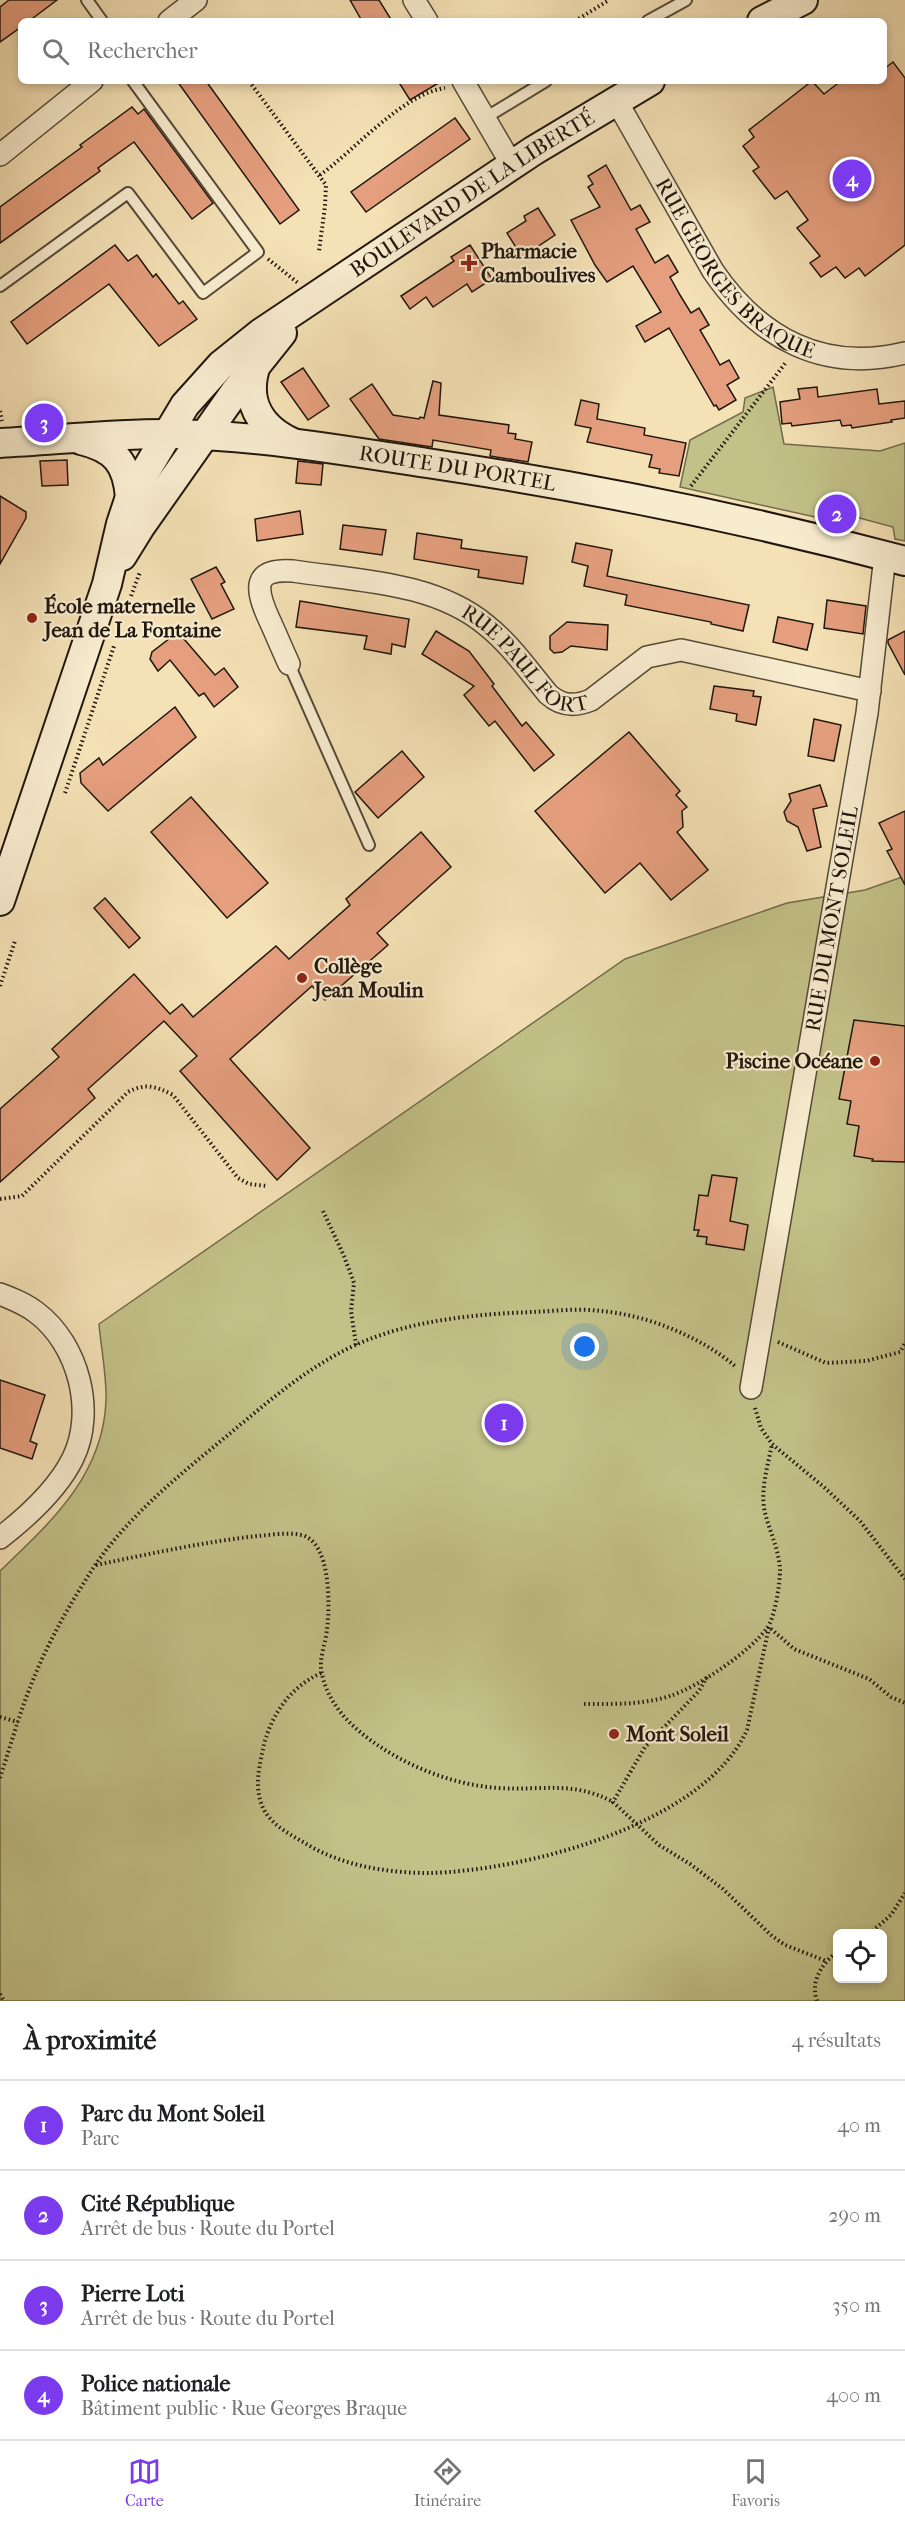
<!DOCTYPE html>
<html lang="fr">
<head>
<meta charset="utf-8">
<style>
  :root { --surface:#fff; --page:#f2f2f2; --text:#202124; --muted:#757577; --line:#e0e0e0; --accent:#7c3aed }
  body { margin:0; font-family:"IM FELL French Canon",serif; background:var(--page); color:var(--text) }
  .controls { position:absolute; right:18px; bottom:18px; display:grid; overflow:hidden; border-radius:9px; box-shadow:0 3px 9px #0003 }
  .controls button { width:54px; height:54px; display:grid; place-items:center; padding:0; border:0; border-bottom:2px solid var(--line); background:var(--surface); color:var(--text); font:30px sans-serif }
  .you { position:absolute; left:585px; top:1347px; width:21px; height:21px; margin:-15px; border:4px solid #fff; border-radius:50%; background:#1a73e8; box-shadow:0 0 0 9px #1a73e833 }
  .badge { display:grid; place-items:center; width:39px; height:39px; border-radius:50%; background:var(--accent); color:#fff; font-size:20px; font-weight:700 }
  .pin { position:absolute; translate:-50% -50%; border:3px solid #fff; box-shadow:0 2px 6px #0006 }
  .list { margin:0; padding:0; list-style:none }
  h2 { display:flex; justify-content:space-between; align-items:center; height:78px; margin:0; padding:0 24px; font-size:26px }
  h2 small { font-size:20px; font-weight:400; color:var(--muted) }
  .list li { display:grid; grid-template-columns:39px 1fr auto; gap:18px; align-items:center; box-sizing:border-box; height:90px; padding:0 24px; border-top:2px solid var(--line) }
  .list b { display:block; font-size:22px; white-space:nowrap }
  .list p { margin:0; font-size:20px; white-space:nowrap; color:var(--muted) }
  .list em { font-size:20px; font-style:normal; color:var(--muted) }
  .icon { flex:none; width:33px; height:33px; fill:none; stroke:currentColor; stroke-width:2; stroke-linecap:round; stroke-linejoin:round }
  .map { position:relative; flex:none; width:905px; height:2001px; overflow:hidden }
  .search { position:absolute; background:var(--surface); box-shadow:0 3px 9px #0003; left:18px; right:18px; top:18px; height:66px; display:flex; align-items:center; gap:15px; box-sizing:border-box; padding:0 21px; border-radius:9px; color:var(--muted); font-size:22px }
  .sheet { height:438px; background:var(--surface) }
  nav { display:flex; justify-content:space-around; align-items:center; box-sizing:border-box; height:84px; border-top:2px solid var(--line); background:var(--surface); font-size:16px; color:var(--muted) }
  nav a { display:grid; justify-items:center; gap:3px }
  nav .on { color:var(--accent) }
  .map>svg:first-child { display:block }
  .green { fill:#c2c188; stroke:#716c4b; stroke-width:1.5; fill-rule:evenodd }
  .building { fill:#e59f7e; stroke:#20170e; stroke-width:1.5 }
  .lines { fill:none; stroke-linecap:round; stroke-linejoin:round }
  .lane-casing { stroke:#554a38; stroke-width:14 }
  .street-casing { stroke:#554a38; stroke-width:24 }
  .secondary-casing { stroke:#20170e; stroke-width:32 }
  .path { stroke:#20170e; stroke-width:4; stroke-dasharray:1.5 3; stroke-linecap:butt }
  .lane { stroke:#f8eccf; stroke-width:10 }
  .street { stroke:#f8eccf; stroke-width:21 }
  .secondary { stroke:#f8eccf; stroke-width:28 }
  .poi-dot { fill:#8f2418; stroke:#f8eccf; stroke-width:2 }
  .labels { text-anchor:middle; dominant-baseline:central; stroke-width:4.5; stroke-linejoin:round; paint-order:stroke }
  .street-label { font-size:21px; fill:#20170e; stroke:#f8eccf }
  .poi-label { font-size:21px; font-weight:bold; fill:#20170e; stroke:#f8eccf; text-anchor:start }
</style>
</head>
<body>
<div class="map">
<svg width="905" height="2001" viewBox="0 0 905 2001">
  <rect width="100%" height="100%" fill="#f4e1b5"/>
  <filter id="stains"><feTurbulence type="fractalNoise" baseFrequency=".00333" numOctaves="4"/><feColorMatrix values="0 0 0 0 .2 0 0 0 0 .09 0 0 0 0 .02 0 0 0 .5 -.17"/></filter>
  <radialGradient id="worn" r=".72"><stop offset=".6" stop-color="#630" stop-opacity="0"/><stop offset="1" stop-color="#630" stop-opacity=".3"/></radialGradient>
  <g class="green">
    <polygon points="773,387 784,444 880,451 905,443 905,541 895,539 893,527 830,510 815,517 680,487 690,440 743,412 745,398"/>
    <path d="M905,876V2001H0V1571C50,1523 103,1476 106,1401C107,1376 101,1349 99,1324L625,959L787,903L865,890ZM838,1934H882V1978H838Z"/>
  </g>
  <g class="building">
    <polygon points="9,0 57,0 29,21 21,21 21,27 0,42 0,7"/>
    <polygon points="350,0 379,0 392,21 362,21"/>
    <polygon points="893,62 905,78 905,245 865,276 859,268 845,278 836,267 821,277 810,263 820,256 797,228 808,220 787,191 775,199 753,171 759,167 743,146 754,137 749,130 812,81 824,94 841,81 884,81 884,69"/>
    <polygon points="177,81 206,81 299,210 280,224"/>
    <polygon points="398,81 442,81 410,100"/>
    <polygon points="132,107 138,114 144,109 213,203 192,219 134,142 98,168 100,171 0,243 0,207 82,147 80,145"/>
    <polygon points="455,118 470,139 366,212 351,192"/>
    <polygon points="606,165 631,210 640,205 650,222 636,229 655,263 668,255 678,272 670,277 680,295 691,313 699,308 709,325 700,330 710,347 720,365 729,360 739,378 727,385 736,400 719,410 716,405 714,406 669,328 645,342 636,326 661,312 633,266 607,282 595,265 571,220 600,207 588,187 593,184 588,176"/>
    <polygon points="538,208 555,235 522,257 507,233 526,221 524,216"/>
    <polygon points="115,245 128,261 137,255 153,277 156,274 179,304 183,301 197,319 159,346 109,284 27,344 11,322"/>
    <polygon points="470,245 492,279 472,292 467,284 433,307 426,297 410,309 401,296 454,261 451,257"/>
    <polygon points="303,368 329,406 308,420 281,382"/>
    <polygon points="433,381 441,383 439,415 509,425 508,433 516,434 515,439 532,442 528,462 490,456 491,450 433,440 432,447 379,439 350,399 372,384 393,415 419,419 420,417 424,418"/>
    <polygon points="817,387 818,397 877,389 879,404 905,401 905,418 891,420 892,422 852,428 851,425 842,426 840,420 792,426 791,423 782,424 780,402 800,399 798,389"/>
    <polygon points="581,400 599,404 597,419 645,428 644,435 686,443 679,476 659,473 660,469 649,467 652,455 587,442 591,428 575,425"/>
    <polygon points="67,460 68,485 42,486 40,461"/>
    <polygon points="298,461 323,464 321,485 296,483"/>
    <polygon points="0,496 26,512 26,518 0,564"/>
    <polygon points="300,511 303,534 257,541 255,519"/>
    <polygon points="343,525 386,530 382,555 340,549"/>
    <polygon points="417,533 462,540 461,548 527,557 523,584 478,577 479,570 414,559"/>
    <polygon points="576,543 612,550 607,576 749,605 743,631 711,624 711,622 625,605 627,595 584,586 588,566 572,562"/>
    <polygon points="216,567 225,582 221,584 234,609 212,619 191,579"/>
    <polygon points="827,600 866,606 863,634 824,628"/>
    <polygon points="300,601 409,619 405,647 392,644 391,654 364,649 367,636 296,627"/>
    <polygon points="778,617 813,624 807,650 773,642"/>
    <polygon points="567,622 608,625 607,650 571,646 562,652 554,653 550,649 550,636"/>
    <polygon points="436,631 469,651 494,684 492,686 522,726 526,722 554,755 534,771 495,721 489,726 464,695 474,686 422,654"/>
    <polygon points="905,631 905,675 888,643 888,640"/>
    <polygon points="178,632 215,675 224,668 238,687 214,707 204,693 199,696 170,660 158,671 150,659 152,652"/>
    <polygon points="714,686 754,691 753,696 761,697 756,725 736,721 737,714 710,709"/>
    <polygon points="175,707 196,737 108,811 81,783 80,773 99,758 103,765"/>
    <polygon points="814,719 841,725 834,761 808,756"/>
    <polygon points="629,732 680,791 676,795 687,807 682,811 683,827 677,832 708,870 671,900 640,863 605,893 535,811"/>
    <polygon points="402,751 424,777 378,818 355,792"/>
    <polygon points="820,785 827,806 813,809 821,847 807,851 798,827 787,821 784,812 791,801 789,794"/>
    <polygon points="191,797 268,883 227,918 151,832"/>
    <polygon points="905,811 905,885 887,851 892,849 879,823"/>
    <polygon points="421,832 451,867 377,933 388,945 325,1000 312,986 230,1059 310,1148 277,1180 180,1071 197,1056 164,1021 88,1089 95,1098 0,1182 0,1109 59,1057 52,1049 134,974 170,1014 182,1004 193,1017 276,946 289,959 350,905 346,899"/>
    <polygon points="105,898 140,938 129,948 94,908"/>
    <polygon points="854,1020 905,1026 905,1162 872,1161 873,1159 854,1156 859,1126 847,1124 851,1101 839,1099"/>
    <polygon points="712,1175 737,1178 730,1221 748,1225 744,1250 706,1244 707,1237 697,1236 699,1230 694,1230 699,1195 708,1196"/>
    <polygon points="0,1380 45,1395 30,1441 37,1444 32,1459 0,1448"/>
  </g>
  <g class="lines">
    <defs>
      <g id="lane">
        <polyline points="87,0 102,21"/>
        <polyline points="648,21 686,0"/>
        <polyline points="485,118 546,81"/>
        <polyline points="0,286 128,193 203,293 258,252 133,81"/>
        <polyline points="289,664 369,845"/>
      </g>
      <g id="street">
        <polyline points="414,0 427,21"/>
        <polyline points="169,21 196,0"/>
        <polyline points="463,81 512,165"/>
        <path id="s1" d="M616,100L713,271C759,338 823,373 905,353"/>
        <polyline points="0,155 92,81"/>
        <path id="s2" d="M289,664C282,649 276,634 269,619C256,590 251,568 293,571C358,581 434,582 486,625C510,644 528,670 548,694C561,706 574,707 591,700L647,657L681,650L870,691"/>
        <path d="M0,1294C13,1299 26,1304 37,1313C78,1344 96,1411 73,1458C58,1489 27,1517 0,1538"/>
        <path id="s3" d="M751,1388L867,713L885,556"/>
      </g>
      <g id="secondary">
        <polyline points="762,21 803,0"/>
        <path d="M256,365C244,400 259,428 293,443"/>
        <path d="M81,440C115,448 127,463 130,497"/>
        <path id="s4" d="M0,443C58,440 117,433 175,434C260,436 343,450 427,463C588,487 747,519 905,561"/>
        <polyline points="122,556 140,527 235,392 282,333"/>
        <path id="s5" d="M0,901L107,584L121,524L130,497L185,405L221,365L261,333L533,151L650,81"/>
      </g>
    </defs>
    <use href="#lane" class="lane-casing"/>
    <use href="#street" class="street-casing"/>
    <use href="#secondary" class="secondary-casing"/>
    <g class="path">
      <polyline points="575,21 609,0"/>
      <polyline points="249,81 326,185 325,206 319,251"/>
      <path d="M320,175C355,150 402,94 445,88"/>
      <polyline points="268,259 298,283"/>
      <polyline points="0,411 2,421"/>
      <polyline points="691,486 787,361"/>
      <polyline points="131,596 140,572"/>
      <polyline points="65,793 114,646"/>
      <polyline points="0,986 15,941"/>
      <path d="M0,1199L22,1196L128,1092C145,1083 156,1086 173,1095L238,1178L249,1184L267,1186"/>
      <polyline points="323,1211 344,1256 354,1283 351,1311 356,1345"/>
      <polyline points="778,1342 826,1363 866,1361 900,1352 905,1343"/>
      <polyline points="755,1408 761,1428 772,1444 825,1488 860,1521 905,1579"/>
      <path d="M96,1565C149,1554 203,1542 257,1536C271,1535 287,1532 302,1535C331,1543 330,1605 327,1629C326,1643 318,1660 322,1674C328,1704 351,1727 376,1744C411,1768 455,1785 498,1788C541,1791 572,1780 613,1802"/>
      <path d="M321,1673C290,1687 270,1716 263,1749C259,1767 255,1785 261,1803C268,1823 286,1832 303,1842C339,1865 386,1873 429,1873C524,1871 704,1825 747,1730L769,1627L794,1649L869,1679L891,1697L905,1703"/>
      <polyline points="707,1677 699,1691 645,1747 613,1802 659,1845 690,1864 723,1889 772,1936 785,1945 826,1961"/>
      <path d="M584,1704C612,1704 642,1705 670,1696C698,1687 750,1652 767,1628C775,1618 780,1583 780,1570C779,1548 768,1529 764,1508C761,1487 768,1465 772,1444"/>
      <polyline points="0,1717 18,1722"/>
      <path d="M0,1778C10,1747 19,1715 31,1685C45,1649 64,1614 85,1581C120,1522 176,1478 228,1435C269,1401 311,1364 360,1343C413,1320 476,1314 533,1312C555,1311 579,1308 601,1311C647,1315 701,1337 735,1366"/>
      <polyline points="869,1934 891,1915 905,1893"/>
      <polyline points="0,1994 4,2001"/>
      <path d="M817,2001C810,1982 822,1962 838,1952"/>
    </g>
    <use href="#lane" class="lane"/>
    <use href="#street" class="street"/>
    <use href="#secondary" class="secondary"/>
  </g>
  <g class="poi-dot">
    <path d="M466 254h6v6h6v6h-6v6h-6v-6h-6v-6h6z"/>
    <circle cx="32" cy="618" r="6"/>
    <circle cx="302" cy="978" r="6"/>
    <circle cx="875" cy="1061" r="6"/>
    <circle cx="614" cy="1734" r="6"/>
  </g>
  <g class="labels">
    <g class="street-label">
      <text stroke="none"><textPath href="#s5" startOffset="890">BOULEVARD DE LA LIBERTÉ</textPath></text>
      <text stroke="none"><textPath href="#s1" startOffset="210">RUE GEORGES BRAQUE</textPath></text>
      <text stroke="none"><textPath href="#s4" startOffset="460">ROUTE DU PORTEL</textPath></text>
      <text stroke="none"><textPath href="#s2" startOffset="382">RUE PAUL FORT</textPath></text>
      <text stroke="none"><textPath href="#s3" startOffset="476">RUE DU MONT SOLEIL</textPath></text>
    </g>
    <g class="poi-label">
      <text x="481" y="251">Pharmacie<tspan x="481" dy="24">Camboulives</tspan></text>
      <text x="44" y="606">École maternelle<tspan x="44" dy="24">Jean de La Fontaine</tspan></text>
      <text x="314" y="966">Collège<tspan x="314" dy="24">Jean Moulin</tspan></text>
      <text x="863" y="1061" text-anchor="end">Piscine Océane</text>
      <text x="626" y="1734">Mont Soleil</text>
    </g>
  </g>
  <rect width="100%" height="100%" filter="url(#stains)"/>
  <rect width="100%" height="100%" fill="url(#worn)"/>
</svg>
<div class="controls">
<button><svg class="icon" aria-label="locate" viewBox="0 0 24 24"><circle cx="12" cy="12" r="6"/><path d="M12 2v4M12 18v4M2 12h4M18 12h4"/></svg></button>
</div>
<div class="you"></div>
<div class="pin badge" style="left:504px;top:1423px">1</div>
<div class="pin badge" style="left:837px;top:514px">2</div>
<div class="pin badge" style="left:44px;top:423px">3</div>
<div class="pin badge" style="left:852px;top:179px">4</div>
<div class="search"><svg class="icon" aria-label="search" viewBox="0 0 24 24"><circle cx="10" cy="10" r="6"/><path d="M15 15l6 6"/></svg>Rechercher</div>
</div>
<section class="sheet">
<h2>À proximité<small>4 résultats</small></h2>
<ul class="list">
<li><span class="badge">1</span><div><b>Parc du Mont Soleil</b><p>Parc</p></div><em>40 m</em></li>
<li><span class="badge">2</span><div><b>Cité République</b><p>Arrêt de bus · Route du Portel</p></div><em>290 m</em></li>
<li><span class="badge">3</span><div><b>Pierre Loti</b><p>Arrêt de bus · Route du Portel</p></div><em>350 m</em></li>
<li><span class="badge">4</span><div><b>Police nationale</b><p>Bâtiment public · Rue Georges Braque</p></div><em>400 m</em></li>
</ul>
</section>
<nav>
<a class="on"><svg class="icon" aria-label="map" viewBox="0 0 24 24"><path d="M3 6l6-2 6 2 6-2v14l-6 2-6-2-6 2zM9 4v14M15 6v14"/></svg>Carte</a>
<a><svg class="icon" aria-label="directions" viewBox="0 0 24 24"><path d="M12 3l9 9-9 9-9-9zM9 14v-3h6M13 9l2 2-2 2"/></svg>Itinéraire</a>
<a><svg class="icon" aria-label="saved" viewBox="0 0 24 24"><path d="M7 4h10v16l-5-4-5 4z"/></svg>Favoris</a>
</nav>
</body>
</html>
